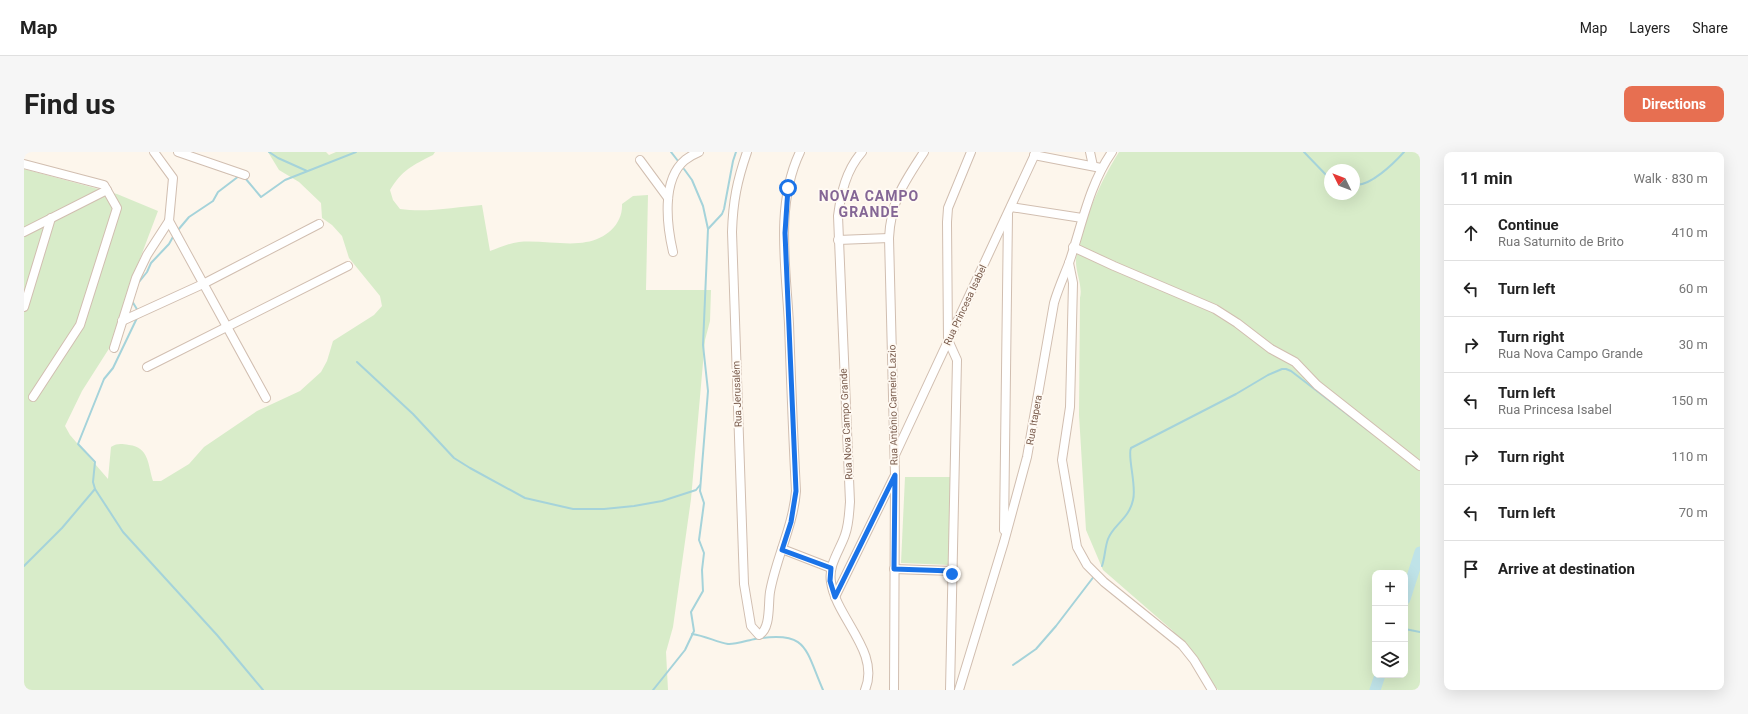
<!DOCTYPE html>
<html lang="en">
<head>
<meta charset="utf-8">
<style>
  :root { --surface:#fff; --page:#f6f6f6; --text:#222; --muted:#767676; --line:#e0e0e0; --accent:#e76f51 }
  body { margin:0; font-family:Roboto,sans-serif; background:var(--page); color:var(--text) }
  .controls { position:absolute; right:12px; bottom:12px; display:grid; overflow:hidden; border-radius:8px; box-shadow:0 4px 16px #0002 }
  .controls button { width:36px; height:36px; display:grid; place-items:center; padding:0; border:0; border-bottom:1px solid var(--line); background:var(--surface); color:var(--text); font:20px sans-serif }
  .compass { position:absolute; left:1300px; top:12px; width:36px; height:36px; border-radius:50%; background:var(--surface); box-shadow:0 4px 16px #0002; rotate:312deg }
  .stop { position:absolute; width:12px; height:12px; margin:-9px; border:3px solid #1a73e8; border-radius:50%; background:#fff }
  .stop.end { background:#1a73e8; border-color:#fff; box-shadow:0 1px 4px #0008 }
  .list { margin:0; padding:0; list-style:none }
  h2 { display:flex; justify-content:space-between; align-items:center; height:52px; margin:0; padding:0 16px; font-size:17px }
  h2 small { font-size:13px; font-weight:400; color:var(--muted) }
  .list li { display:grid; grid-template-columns:26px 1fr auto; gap:12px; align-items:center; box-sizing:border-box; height:56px; padding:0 16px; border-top:1px solid var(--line) }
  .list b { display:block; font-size:15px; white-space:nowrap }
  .list p { margin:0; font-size:13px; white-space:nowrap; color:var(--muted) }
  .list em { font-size:13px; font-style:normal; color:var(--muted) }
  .icon { flex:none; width:22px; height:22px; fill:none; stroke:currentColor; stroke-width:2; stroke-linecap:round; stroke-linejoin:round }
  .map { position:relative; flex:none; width:1396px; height:538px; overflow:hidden; border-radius:8px }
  header { display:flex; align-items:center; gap:24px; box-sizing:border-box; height:56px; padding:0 20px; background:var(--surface); border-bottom:1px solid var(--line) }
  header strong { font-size:19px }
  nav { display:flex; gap:22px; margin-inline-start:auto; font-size:14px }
  .intro { display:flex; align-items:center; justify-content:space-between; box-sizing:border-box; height:96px; padding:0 24px }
  h1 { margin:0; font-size:28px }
  .button { padding:10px 18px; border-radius:8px; background:var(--accent); color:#fff; font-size:14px; font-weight:700 }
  main { display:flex; gap:24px; padding:0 24px }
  aside { flex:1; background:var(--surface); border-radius:8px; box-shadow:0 4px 16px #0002 }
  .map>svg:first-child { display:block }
  .green { fill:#d8ecc9; fill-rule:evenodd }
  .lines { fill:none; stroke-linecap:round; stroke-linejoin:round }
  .stream { stroke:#a5d3da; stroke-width:2 }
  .river { stroke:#bfe3e8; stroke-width:11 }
  .minor-casing { stroke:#d1beb0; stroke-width:10 }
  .minor { stroke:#fff; stroke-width:8 }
  .route { stroke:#1a73e8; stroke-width:5 }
  .labels { text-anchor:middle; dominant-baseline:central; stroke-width:3.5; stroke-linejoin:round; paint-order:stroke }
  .street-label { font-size:10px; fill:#7a5c4d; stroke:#fffaf3 }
  .district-label { font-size:14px; font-weight:bold; letter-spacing:1px; fill:#846695; stroke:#fffaf3 }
</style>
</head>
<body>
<header>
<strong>Map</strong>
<nav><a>Map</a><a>Layers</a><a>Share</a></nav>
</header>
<div class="intro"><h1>Find us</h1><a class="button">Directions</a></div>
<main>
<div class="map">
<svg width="1396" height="538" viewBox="0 0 1396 538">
  <rect width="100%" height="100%" fill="#fdf6ec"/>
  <g class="green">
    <path d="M244,0H302L305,3L312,0H411L409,3C389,13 378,18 366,38L369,48L376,57C402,61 432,55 458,53L466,99C475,96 485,91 495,90C516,88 544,94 562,90C582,87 599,72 598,52L609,44L624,43L622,138H687L686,169L681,188L667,347L649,475L642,500L644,538H0V17L93,42L134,59L114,112L86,195L58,239L41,274L46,283L84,327L87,295C94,291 97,292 105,293C125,295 124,313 129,329H137L165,312L180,295L233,259L276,239L297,220L303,209L309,189L350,163L358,154L356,144L325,106L318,84L308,73L298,66L297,51L275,30L255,18Z"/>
    <path d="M1095,0H1396V538H1194L1148,478L1079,418L1062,378L1055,263L1056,146C1059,133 1051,120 1052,107C1056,75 1078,26 1095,0ZM1306,18H1330V42H1306ZM1351,421H1381V523H1351Z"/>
    <polygon points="881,325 927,325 926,413 877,411"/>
  </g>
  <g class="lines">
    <g class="stream">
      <polyline points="245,0 254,6 283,19"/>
      <polyline points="647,0 654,9"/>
      <polyline points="1280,0 1306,27"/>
      <polyline points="221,26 237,45 261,28 332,0"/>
      <path d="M1330,33C1346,35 1370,11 1380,0"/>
      <polyline points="684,77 698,62 700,57 709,9 712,0"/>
      <polyline points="154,78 165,65 189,49 194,40 215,24"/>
      <polyline points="115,130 123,120 127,111 145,92 150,83"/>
      <polyline points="108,149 114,159"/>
      <polyline points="113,166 89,216 80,227 54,292 71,310 69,330 71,337 99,380 193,483 239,538"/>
      <polyline points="333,210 389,262 430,306 446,316 501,346 549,357 580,357 610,354 638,349 672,338 676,333"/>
      <polyline points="0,414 38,376 71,337"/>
      <path d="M1078,414C1081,405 1081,395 1084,387C1089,373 1105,367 1109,348C1113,334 1103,304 1107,296L1212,242L1244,223L1258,217H1262L1267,219L1349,282"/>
      <polyline points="1381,477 1396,480"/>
      <path d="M668,482C682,484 692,490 704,492C709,493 725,488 731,487C784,478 781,497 799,538"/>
      <polyline points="989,513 1012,497 1032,474 1071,423"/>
      <polyline points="629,538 661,498 670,479 667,460 679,439 678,418 680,401 675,388 680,351 676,339 684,239 679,193 684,77 679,54 668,28 660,17"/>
    </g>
    <g class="river">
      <polyline points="1381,447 1396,400"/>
      <polyline points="1351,538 1356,523"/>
    </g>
    <defs>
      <g id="minor">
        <polyline points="130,0 149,26 145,69 242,246"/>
        <polyline points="154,0 221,23"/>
        <path d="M723,0C713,29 709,49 708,80L720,432L727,474L735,483C747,477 744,452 746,440C752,406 769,375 772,339C769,283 767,228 765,172C762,116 751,52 776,0"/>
        <path d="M838,0C822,18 817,41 814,64L826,350C825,361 825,372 821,383C816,398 804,413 807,430C812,466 857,500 841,538"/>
        <polyline points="1066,0 1069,14"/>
        <polyline points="1010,3 1077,16"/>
        <polyline points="616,8 644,46"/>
        <polyline points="0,12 80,33 93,56 56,173 9,245"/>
        <polyline points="987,55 1058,66"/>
        <polyline points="0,80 83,38"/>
        <polyline points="814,88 865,86"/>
        <polyline points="1049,95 1090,114 1191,157 1213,171 1247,197 1271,210 1293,233 1396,314"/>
        <path d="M649,100C643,74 637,28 661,8C665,5 670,2 675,0"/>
        <polyline points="1045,111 1049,131 1046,255 1038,308 1053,395 1063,413 1080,430 1158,493 1170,508 1188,538"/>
        <polyline points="0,155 27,66"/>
        <polyline points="98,169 179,132 295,72"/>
        <polyline points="90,196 112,126 123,103 145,69"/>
        <polyline points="123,215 324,114"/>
        <polyline points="871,303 1012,0"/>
        <polyline points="980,378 984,63"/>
        <polyline points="758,397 807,416"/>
        <polyline points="870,417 928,419"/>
        <polyline points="811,445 870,325"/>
        <path d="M870,538L871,323L865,86C867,48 880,31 900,0"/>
        <polyline points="926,538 933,208 924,188 923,70 924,56 947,0"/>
        <path d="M935,538L980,390L1003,305L1030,151C1034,137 1040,124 1045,111C1058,73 1065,33 1088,0"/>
      </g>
    </defs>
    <use href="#minor" class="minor-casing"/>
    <use href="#minor" class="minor"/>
  </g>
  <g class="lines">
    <polyline class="route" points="764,36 761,81 772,339 767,370 758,398 807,416 806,429 811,445 871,323 870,417 928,419 928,422"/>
  </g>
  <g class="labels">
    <g class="street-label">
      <text transform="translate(941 153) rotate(-65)">Rua Princesa Isabel</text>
      <text transform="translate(713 242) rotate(-92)">Rua Jerusalém</text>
      <text transform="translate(869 253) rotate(-91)">Rua Antônio Carneiro Lazio</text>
      <text transform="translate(1010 268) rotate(-80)">Rua Itapera</text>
      <text transform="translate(822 272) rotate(-93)">Rua Nova Campo Grande</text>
    </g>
    <g class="district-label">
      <text x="845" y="44">NOVA CAMPO<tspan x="845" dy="16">GRANDE</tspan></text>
    </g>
  </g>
</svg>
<div class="controls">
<button>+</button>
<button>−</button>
<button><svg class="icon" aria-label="layers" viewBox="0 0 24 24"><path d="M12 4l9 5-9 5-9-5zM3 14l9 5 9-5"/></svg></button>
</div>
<svg class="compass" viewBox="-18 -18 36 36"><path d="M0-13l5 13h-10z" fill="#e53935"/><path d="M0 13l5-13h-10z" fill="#767676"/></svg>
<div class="stop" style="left:764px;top:36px"></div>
<div class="stop end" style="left:928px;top:422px"></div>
</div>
<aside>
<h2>11 min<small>Walk · 830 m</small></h2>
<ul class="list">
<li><svg class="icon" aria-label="ahead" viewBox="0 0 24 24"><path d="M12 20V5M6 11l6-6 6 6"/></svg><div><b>Continue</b><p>Rua Saturnito de Brito</p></div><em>410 m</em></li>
<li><svg class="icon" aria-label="left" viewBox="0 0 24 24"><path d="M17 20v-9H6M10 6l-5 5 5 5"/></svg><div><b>Turn left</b></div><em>60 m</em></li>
<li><svg class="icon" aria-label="right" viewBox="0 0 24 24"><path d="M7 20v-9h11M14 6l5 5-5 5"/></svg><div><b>Turn right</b><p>Rua Nova Campo Grande</p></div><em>30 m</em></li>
<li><svg class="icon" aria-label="left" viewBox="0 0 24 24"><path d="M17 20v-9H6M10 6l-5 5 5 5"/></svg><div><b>Turn left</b><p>Rua Princesa Isabel</p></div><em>150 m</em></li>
<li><svg class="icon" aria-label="right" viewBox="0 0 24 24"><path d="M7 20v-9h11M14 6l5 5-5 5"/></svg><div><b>Turn right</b></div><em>110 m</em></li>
<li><svg class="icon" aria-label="left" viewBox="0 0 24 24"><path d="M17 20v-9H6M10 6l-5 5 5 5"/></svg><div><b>Turn left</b></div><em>70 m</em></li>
<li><svg class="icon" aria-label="arrive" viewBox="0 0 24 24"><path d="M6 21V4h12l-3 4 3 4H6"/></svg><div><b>Arrive at destination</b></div></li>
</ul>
</aside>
</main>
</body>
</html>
